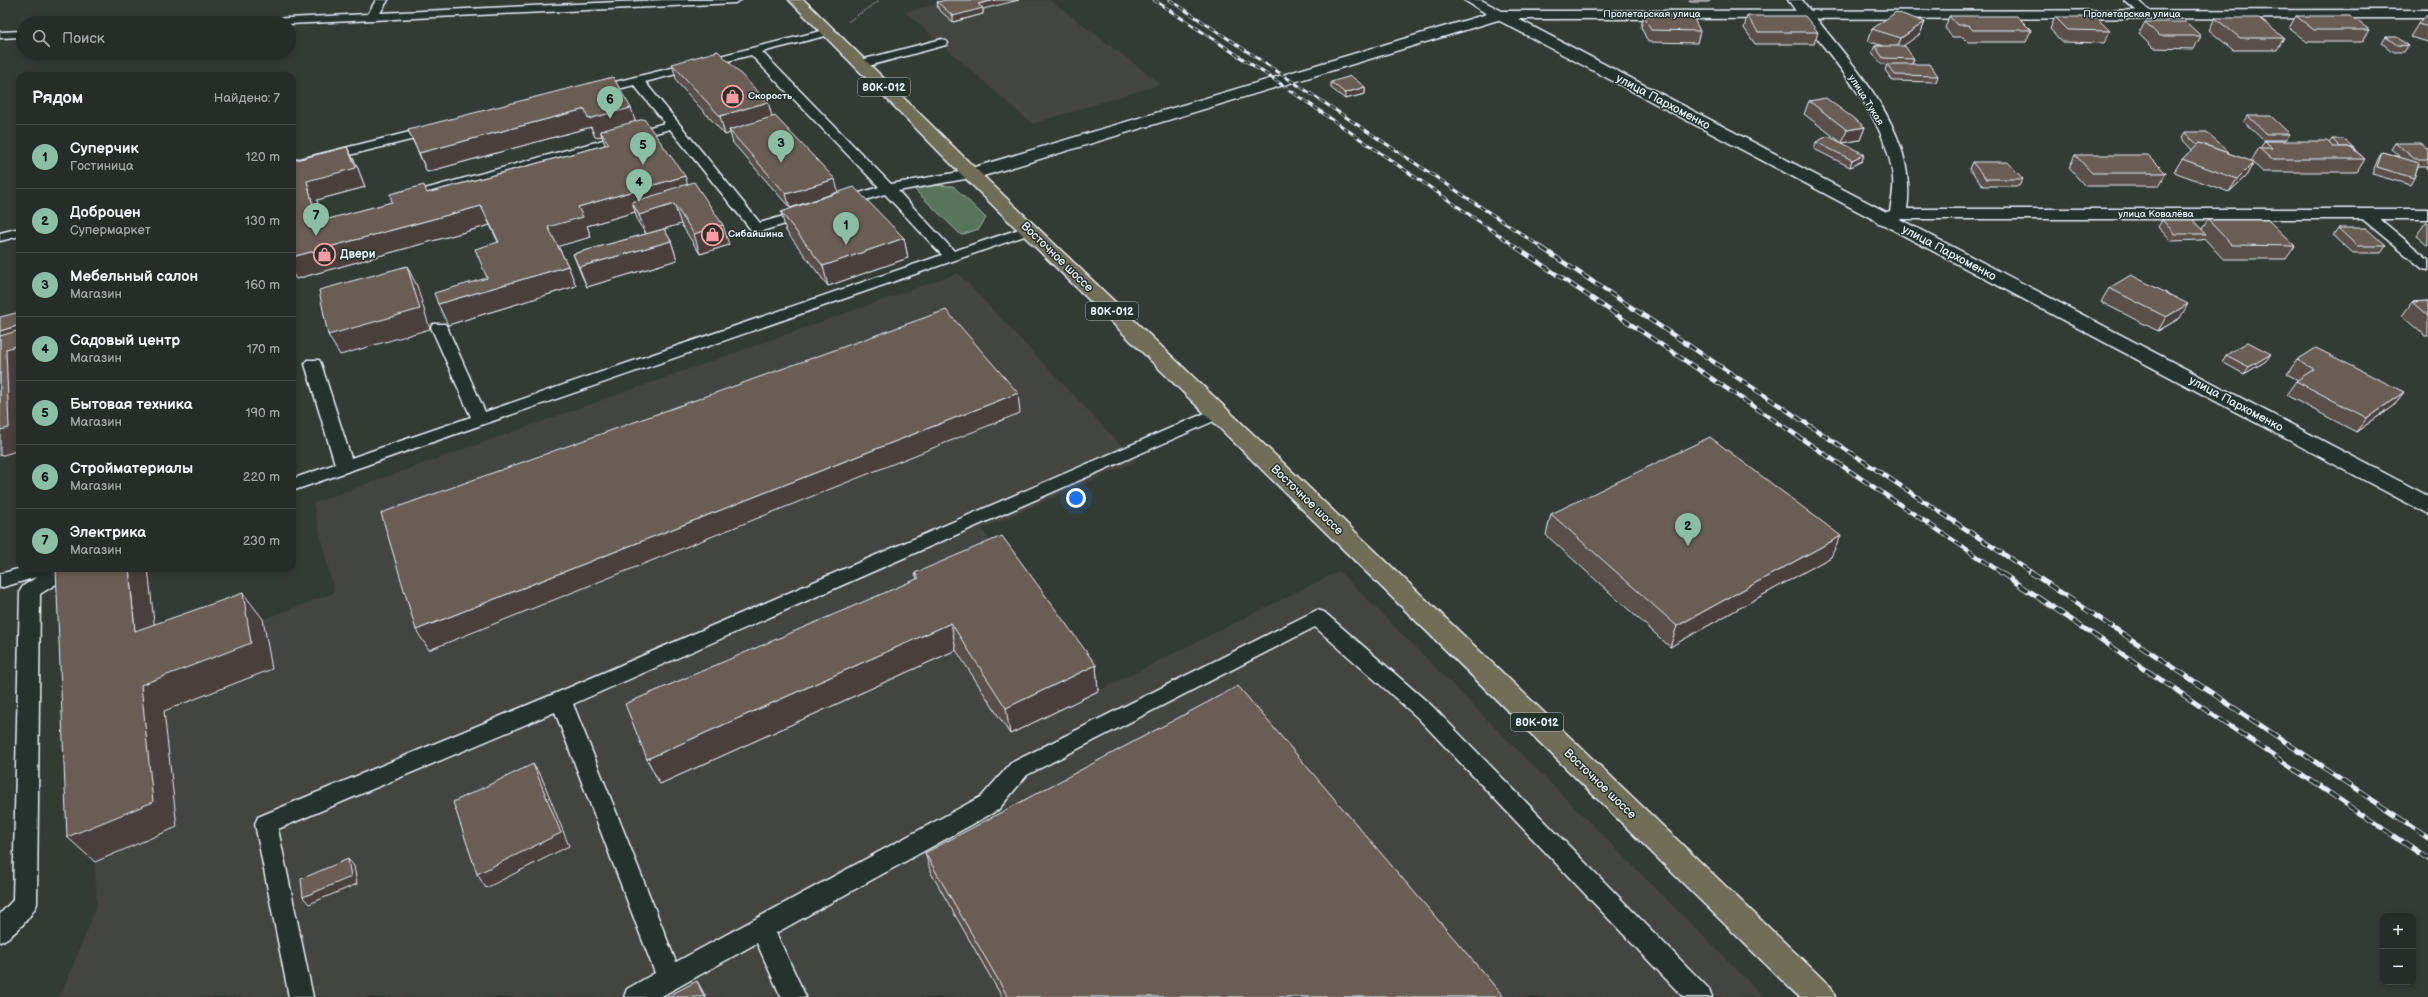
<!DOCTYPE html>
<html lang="ru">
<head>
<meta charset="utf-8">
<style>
  :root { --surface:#262c28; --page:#2e3430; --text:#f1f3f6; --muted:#a4a7a8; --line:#424845; --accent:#8abfa5 }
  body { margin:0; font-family:"Balsamiq Sans",sans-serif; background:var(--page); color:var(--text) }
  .controls { position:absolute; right:12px; bottom:12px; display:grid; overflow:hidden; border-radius:8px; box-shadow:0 2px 6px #0003 }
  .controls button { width:36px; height:36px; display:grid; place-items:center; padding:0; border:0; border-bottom:1px solid var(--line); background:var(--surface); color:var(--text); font:20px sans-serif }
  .you { position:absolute; left:1076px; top:498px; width:14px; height:14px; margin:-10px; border:3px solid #fff; border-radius:50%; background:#1a73e8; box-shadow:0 0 0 6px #1a73e833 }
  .badge { display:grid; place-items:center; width:26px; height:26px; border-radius:50%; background:var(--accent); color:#111; font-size:13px; font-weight:700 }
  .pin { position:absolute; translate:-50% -33px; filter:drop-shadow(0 1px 2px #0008) }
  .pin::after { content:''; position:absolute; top:21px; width:14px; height:12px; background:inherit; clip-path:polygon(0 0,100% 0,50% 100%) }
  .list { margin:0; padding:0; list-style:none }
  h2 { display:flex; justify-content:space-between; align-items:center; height:52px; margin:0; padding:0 16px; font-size:17px }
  h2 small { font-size:13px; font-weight:400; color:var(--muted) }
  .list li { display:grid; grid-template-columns:26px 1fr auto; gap:12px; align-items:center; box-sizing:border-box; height:64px; padding:0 16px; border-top:1px solid var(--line) }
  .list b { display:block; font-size:15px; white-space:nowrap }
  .list p { margin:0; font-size:13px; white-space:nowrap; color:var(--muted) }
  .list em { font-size:13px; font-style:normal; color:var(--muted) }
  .icon { flex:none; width:22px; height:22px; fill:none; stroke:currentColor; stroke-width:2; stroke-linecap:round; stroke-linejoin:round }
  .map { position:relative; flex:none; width:2428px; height:997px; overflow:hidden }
  .search { position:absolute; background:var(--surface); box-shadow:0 2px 6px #0003; left:16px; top:16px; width:280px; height:44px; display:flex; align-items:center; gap:10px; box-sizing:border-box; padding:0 14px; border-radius:22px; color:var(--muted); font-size:15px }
  .panel { position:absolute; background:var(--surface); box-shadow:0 2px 6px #0003; left:16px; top:72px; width:280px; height:500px; border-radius:12px }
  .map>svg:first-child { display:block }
  .built { fill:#43453f }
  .green { fill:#58745c; stroke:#a0b2aa }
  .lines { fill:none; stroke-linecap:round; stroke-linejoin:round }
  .service-casing { stroke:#e8f1f8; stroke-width:3 }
  .minor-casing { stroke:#e8f1f8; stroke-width:3 }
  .secondary-casing { stroke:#e8f1f8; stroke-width:3 }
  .primary-casing { stroke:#e8f1f8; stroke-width:3 }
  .path { stroke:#e8f1f8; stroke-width:2; stroke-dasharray:0.5 2; stroke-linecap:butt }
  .service { fill:#26332d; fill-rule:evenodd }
  .minor { fill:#26332d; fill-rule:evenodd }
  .secondary { fill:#26332d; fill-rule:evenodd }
  .primary { fill:#716e59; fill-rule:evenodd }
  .rail-far2-casing { stroke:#e8f1f8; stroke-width:3 }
  .rail-far1-casing { stroke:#e8f1f8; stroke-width:4.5 }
  .rail-casing { stroke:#e8f1f8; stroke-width:5 }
  .rail-far2 { stroke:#26332d; stroke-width:2; stroke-dasharray:6; stroke-linecap:butt }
  .rail-far1 { stroke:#26332d; stroke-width:3; stroke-dasharray:8; stroke-linecap:butt }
  .rail { stroke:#26332d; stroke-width:3.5; stroke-dasharray:11; stroke-linecap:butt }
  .wall { fill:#5a504a; stroke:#e8f1f8 }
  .shaded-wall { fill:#4a413c; stroke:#e8f1f8 }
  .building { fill:#695d56; stroke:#e8f1f8 }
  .labels { text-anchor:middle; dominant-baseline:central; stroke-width:3; stroke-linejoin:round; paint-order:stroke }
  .far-street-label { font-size:10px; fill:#e8f1f8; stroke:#26332d }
  .far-poi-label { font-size:10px; font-weight:bold; fill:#e8f1f8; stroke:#26332d; text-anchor:start }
  .shield { fill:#26332d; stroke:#aeb8bb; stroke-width:1 }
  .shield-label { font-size:11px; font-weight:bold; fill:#e8f1f8 }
  .street-label { font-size:12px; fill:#e8f1f8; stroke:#26332d }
  .poi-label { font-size:12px; font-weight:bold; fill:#e8f1f8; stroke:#26332d; text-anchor:start }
</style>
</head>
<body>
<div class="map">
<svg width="2428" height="997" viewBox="0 0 2428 997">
  <rect width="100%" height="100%" fill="#333b35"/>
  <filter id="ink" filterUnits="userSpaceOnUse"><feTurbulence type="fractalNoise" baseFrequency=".025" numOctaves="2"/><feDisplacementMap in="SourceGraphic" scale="8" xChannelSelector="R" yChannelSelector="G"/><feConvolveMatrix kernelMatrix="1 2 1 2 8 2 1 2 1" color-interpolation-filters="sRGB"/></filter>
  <g filter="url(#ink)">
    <g class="built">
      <polygon points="953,0 1050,0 1161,84 1032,124 905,12"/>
      <polygon points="958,273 1136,461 982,529 1098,691 1339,571 1764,997 57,997 61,995 97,906 78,581 115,568 148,568 158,658 334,593 313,503"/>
    </g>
    <polygon class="green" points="928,185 953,186 986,218 979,229 961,235 914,189"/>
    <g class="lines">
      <defs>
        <g id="service">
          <polygon points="376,0 388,0 380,13 664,0 741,0 735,3 289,24 241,23 247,20 368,14"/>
          <polygon points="2124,0 2137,0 2153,14 2147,17 2143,16"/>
          <polygon points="829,29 835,32 833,34 762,52 891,184 971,170 976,171 978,174 976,177 898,191 954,251 1028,226 1035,230 1033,233 292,491 292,479 335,464 305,364 307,360 319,360 321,364 351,458 471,417 431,327 433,324 445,324 447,327 485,412 942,255 885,194 839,208 834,207 832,204 834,201 879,187 751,55 645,82 760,223 807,209 812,210 814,213 812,216 762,231 752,231 670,129 424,198 419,199 412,195 414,192 665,123 634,85 595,95 591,94 589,91 591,88"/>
          <polygon points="23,31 23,37 0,38 0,32"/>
          <polygon points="942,39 946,41 948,43 946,45 861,68 855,64 857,61"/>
          <polygon points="434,126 440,130 439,133 292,169 292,161"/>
          <polygon points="2365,210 2370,211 2428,259 2428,270 2423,269 2360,217 2358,214 2360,211"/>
          <polygon points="20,228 20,236 0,241 0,233"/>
          <polygon points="1217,408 1223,409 1225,413 1223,417 573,704 676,962 982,796 1011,763 1317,610 1324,612 1432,706 1709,989 1712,997 1683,997 1418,718 1315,627 1027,775 998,810 776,933 806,997 781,997 757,943 660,997 624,997 627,989 655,973 555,712 278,829 313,997 289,997 255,824 258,817 554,694"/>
          <path d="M21,568H76L74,573L40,594L37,904C30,918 15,936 0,942V914L13,900L20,591L23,586L37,577L0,588V574Z"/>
        </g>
        <path id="minor" d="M1788,0H1802C1846,60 1919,127 1907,209H2428V219H1900L1884,224L1878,223L1875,219L1878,215L1890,211C1892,200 1894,189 1893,178C1887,113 1824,51 1788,0Z"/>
        <polygon id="secondary" points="1464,0 1481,0 1502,11 2428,10 2428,18 1518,19 2428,496 2428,514 1498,20 977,178 965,178 963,174 965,170 1487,14"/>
        <polygon id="primary" points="789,0 804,0 977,170 1831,987 1835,997 1799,997 965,178"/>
      </defs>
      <use href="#service" class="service-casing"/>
      <use href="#minor" class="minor-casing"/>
      <use href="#secondary" class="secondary-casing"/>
      <use href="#primary" class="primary-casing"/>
      <polyline class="path" points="849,21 880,0"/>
      <use href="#service" class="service"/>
      <use href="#minor" class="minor"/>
      <use href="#secondary" class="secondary"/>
      <use href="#primary" class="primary"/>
      <defs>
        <g id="rail-far2">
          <polyline points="1154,0 1278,82 1519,249"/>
          <polyline points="1170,0 1544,249"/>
        </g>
        <g id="rail-far1">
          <polyline points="1517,248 2002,573"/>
          <polyline points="1542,248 2032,573"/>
        </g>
        <g id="rail">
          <polyline points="2000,572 2428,859"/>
          <polyline points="2030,572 2428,837"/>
        </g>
      </defs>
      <use href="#rail-far2" class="rail-far2-casing"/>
      <use href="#rail-far1" class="rail-far1-casing"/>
      <use href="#rail" class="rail-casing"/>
      <use href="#rail-far2" class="rail-far2"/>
      <use href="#rail-far1" class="rail-far1"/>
      <use href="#rail" class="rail"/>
    </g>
    <g class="wall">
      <polygon points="1689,0 1710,0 1709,2 1690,2"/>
      <polygon points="937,2 983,9 983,14 953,22 938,9"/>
      <polygon points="1644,15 1700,31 1697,43 1648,42 1641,27"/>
      <polygon points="1747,16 1818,32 1814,44 1755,44 1744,28"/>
      <polygon points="1949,16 2031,30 2026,42 1968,42 1963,37 1952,37 1945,28"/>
      <polygon points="2296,16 2370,30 2362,42 2307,42 2289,28"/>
      <polygon points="2428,16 2428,42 2410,37 2418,24"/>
      <polygon points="2055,17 2110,31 2104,43 2062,42 2050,29"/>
      <polygon points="2215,18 2284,38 2277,50 2233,50 2209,30"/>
      <polygon points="1925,22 1920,34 1902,46 1914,59 1912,64 1938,76 1936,82 1893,81 1885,70 1887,65 1881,64 1872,52 1875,46 1883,46 1868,41 1872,29"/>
      <polygon points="2145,22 2201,36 2194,49 2153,48 2139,34"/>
      <polygon points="2386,37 2408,46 2404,52 2393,52 2382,43"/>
      <polygon points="672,64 772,117 838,192 790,208 733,143 730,133 725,135 677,82"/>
      <polygon points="1331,82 1365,87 1365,94 1345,99 1331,88"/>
      <polygon points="1809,101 1865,127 1860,140 1842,143 1804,114"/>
      <polygon points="2248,116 2290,134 2286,140 2263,140 2244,122"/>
      <polygon points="636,121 687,184 729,245 700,254 681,224 664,229 671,241 677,260 587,287 581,274 573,254 646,234 638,222 635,212 587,226 591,237 558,246 568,266 576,286 448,325 487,278 498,242 490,225 296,279 292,161 347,147 357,166 365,187 317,200 322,221 605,145 602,136 595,137 591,127 427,172 408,130"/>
      <polygon points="2184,132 2229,152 2228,153 2252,162 2251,161 2259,148 2260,148 2265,141 2329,143 2332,139 2355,149 2355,150 2365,159 2357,172 2263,172 2253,163 2246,176 2229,192 2174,172 2182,159 2192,150 2181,138"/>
      <polygon points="1816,142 1864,154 1862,161 1850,167 1814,149"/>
      <polygon points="2395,143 2428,149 2428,169 2426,168 2427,166 2418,166 2414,178 2410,185 2372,174 2378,159 2382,152 2400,157 2391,149"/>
      <polygon points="2075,155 2166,173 2159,186 2085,186 2069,168"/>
      <polygon points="1972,162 2023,179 2019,186 1983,186 1969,169"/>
      <polygon points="781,212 904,238 908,258 828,286 786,231"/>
      <polygon points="2162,220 2202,229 2208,220 2295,246 2286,259 2223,259 2204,238 2202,240 2171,241 2158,227"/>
      <polygon points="2426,222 2428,222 2428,246 2416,236"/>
      <polygon points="2338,228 2386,246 2381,253 2353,253 2333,235"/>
      <polygon points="2109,288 2180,318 2158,331 2101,302"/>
      <polygon points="2428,301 2428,336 2425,336 2402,316 2412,302"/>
      <polygon points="2226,355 2266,361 2244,374 2222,362"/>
      <polygon points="2297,360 2404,392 2393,406 2356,432 2286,395 2296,381 2298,380 2287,374"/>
      <polygon points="1551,514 1831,557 1670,647 1546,535"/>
      <polygon points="915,573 1096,665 1098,691 1010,734 956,650 660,784 647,759 917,579"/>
      <polygon points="925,853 1504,997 1002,997 931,873"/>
    </g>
    <g class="shaded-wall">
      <polygon points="995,0 1019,0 983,9 983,14 953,22 953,16 978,4"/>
      <polygon points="1925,22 1920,34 1896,51 1901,38"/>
      <polygon points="1365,87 1365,94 1345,99 1345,93"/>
      <polygon points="768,102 773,120 729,130 730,133 725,135 720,116"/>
      <polygon points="631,108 637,127 600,131 602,136 595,137 591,127 427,172 419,153 585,109"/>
      <polygon points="1865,127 1860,140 1842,143 1847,130"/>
      <polygon points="347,147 357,166 365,187 317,200 328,242 317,222 307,181"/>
      <polygon points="1864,154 1862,161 1850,167 1852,160"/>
      <polygon points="2254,162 2246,176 2229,192 2237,179"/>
      <polygon points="685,176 691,195 666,192 665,191 669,202 632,202 635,212 587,226 591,237 556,247 548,227 578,207"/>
      <polygon points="835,179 838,192 790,208 786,194"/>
      <polygon points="674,204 681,224 646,234 639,215"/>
      <polygon points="481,206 490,225 296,279 292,272 292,257"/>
      <polygon points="723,225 729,245 700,254 694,234"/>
      <polygon points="904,238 908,258 828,286 823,266"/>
      <polygon points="671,241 677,260 587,287 579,267"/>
      <polygon points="407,266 417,286 430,329 340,355 328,335"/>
      <polygon points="568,266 576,286 448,325 438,304"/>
      <polygon points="2188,304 2180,318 2158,331 2166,317"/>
      <polygon points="20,325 20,450 0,456 0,331"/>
      <polygon points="2271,354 2266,361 2244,374 2249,367"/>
      <polygon points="2404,392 2393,406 2356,432 2367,418"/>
      <polygon points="1018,393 1020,413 429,650 416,630"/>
      <polygon points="1841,536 1831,557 1670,647 1677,626"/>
      <polygon points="129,568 148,568 158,658 135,631"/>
      <polygon points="243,593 263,619 272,669 164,711 177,827 95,862 67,837 141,685"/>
      <polygon points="951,623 956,650 660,784 647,759"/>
      <polygon points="1096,665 1098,691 1010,734 1006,708"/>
      <polygon points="533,764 542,778 569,846 486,888 477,874"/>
      <polygon points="348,859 354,866 357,884 309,904 303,897"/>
      <polygon points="697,981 706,997 704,997"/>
    </g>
    <g class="building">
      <polygon points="946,0 995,0 978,4 983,8 953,16 937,2"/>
      <polygon points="1896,12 1925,22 1901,38 1872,29"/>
      <polygon points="1644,15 1692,15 1700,31 1651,30"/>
      <polygon points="2427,15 2428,16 2428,27 2418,24"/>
      <polygon points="1747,16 1805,16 1818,32 1758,32"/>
      <polygon points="1949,16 2017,16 2031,30 1973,30 1968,25 1957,25"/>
      <polygon points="2296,16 2350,16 2370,30 2314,30"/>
      <polygon points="2055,17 2096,17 2110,31 2068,30"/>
      <polygon points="2215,18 2259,18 2284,38 2240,38"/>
      <polygon points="2145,22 2186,22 2201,36 2159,36"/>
      <polygon points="2386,37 2397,37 2408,46 2397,45"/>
      <polygon points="1875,46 1905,46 1914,59 1883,58"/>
      <polygon points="718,51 768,102 720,116 672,64"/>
      <polygon points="1887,64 1930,64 1938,76 1895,75"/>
      <polygon points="1351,76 1365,87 1345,93 1331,82"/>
      <polygon points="613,77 631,108 588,119 585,109 419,153 408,130"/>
      <polygon points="1826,98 1865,127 1847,130 1809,101"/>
      <polygon points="775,116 835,179 786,194 729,130"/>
      <polygon points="2248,116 2271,116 2290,134 2267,134"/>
      <polygon points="644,119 685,176 578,207 583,217 548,227 568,266 438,304 434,293 487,278 475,249 499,242 481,206 292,257 292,161 347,147 356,168 307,181 317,222 392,202 390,194 424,185 427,193 609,144 600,131"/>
      <polygon points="2184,132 2207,132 2229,152 2225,152 2199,143 2198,145"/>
      <polygon points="1828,136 1864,154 1852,160 1816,142"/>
      <polygon points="2332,139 2344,139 2355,149 2354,149 2351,147 2340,147"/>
      <polygon points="2265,141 2327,141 2333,147 2351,147 2365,159 2271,159 2259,148 2272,148"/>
      <polygon points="2199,143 2254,162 2237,179 2182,159"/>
      <polygon points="2395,143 2420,143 2428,149 2428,159 2415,159"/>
      <polygon points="2382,152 2419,163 2414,178 2377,167"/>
      <polygon points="2075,155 2148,155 2166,173 2092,173"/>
      <polygon points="1972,162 2008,162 2023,179 1986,179"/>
      <polygon points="694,182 723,225 694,234 674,204 639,215 632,202 666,192 665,191"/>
      <polygon points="854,187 904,238 823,266 781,212"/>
      <polygon points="2162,220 2193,220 2206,234 2175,234"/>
      <polygon points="2208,220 2268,220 2295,246 2232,245"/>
      <polygon points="2338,228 2366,228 2386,246 2357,246"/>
      <polygon points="664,229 671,241 579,267 573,254"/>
      <polygon points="407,266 420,309 328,335 319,290"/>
      <polygon points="2131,275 2188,304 2166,317 2109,288"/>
      <polygon points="2428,301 2428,316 2412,302"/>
      <polygon points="946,310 1018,393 416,630 381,513"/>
      <polygon points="20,312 20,325 0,331 0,317"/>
      <polygon points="20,330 20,345 6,349 9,428 0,430 0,336"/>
      <polygon points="2248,342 2271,354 2249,367 2226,355"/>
      <polygon points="2316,348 2404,392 2367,418 2296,381 2314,369 2297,360"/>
      <polygon points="1710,437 1841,536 1677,626 1551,514"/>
      <polygon points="1002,536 1096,665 1006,708 951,623 647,759 625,704 919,578 915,573"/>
      <polygon points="56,568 129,568 135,631 243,593 251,643 141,685 153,802 67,837"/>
      <polygon points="1238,686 1504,997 1008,997 925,853"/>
      <polygon points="533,764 561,833 477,874 453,802"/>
      <polygon points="348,859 351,877 303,897 301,879"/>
      <polygon points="697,981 704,997 666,997"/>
    </g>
  </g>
  <defs>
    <symbol id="shop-ring" viewBox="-11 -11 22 22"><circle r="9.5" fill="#26332d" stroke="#ff9aa2" stroke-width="1.5"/><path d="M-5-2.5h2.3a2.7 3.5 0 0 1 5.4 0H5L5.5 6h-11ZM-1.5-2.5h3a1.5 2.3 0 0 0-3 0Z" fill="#ff9aa2"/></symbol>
  </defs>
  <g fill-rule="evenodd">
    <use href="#shop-ring" x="720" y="84" width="25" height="25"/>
    <use href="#shop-ring" x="700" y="222" width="25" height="25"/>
    <use href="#shop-ring" x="312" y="242" width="25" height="25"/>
  </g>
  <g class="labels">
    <g class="far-street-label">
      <text x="1652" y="14">Пролетарская улица</text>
      <text x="2132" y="14">Пролетарская улица</text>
      <text transform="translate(1866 100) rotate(58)">улица Тукая</text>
      <text x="2156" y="214">улица Ковалёва</text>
    </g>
    <g class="far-poi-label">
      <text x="748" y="96">Скорость</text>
      <text x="728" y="234">Сибайшина</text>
    </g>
    <g class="shield">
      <rect x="858" y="78" width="52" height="18" rx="3"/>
      <rect x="1086" y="302" width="52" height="18" rx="3"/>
      <rect x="1511" y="713" width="52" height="18" rx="3"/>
    </g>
    <g class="shield-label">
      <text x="884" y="87">80К-012</text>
      <text x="1112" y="311">80К-012</text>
      <text x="1537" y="722">80К-012</text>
    </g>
    <g class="street-label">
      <text transform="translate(1663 102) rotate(28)">улица Пархоменко</text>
      <text transform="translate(1949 253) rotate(28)">улица Пархоменко</text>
      <text transform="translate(1057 257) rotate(44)">Восточное шоссе</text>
      <text transform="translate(2236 404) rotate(28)">улица Пархоменко</text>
      <text transform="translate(1307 500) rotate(44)">Восточное шоссе</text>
      <text transform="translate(1600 784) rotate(44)">Восточное шоссе</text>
    </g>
    <g class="poi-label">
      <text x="340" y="254">Двери</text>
    </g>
  </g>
</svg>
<div class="controls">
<button>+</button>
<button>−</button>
</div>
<div class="you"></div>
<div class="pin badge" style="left:846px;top:245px">1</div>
<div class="pin badge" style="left:1688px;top:546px">2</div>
<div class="pin badge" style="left:781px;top:163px">3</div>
<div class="pin badge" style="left:639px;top:202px">4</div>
<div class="pin badge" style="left:643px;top:165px">5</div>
<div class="pin badge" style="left:610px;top:119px">6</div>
<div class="pin badge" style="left:316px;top:236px">7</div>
<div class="search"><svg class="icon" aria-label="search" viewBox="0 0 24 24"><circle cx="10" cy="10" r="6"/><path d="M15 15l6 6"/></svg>Поиск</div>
<section class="panel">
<h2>Рядом<small>Найдено: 7</small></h2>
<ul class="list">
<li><span class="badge">1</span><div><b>Суперчик</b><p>Гостиница</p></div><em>120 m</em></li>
<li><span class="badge">2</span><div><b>Доброцен</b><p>Супермаркет</p></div><em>130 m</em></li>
<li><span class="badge">3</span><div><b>Мебельный салон</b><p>Магазин</p></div><em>160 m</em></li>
<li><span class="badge">4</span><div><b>Садовый центр</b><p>Магазин</p></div><em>170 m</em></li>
<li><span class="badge">5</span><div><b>Бытовая техника</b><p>Магазин</p></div><em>190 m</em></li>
<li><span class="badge">6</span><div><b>Стройматериалы</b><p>Магазин</p></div><em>220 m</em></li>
<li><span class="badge">7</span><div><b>Электрика</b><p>Магазин</p></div><em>230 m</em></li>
</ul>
</section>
</div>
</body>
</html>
